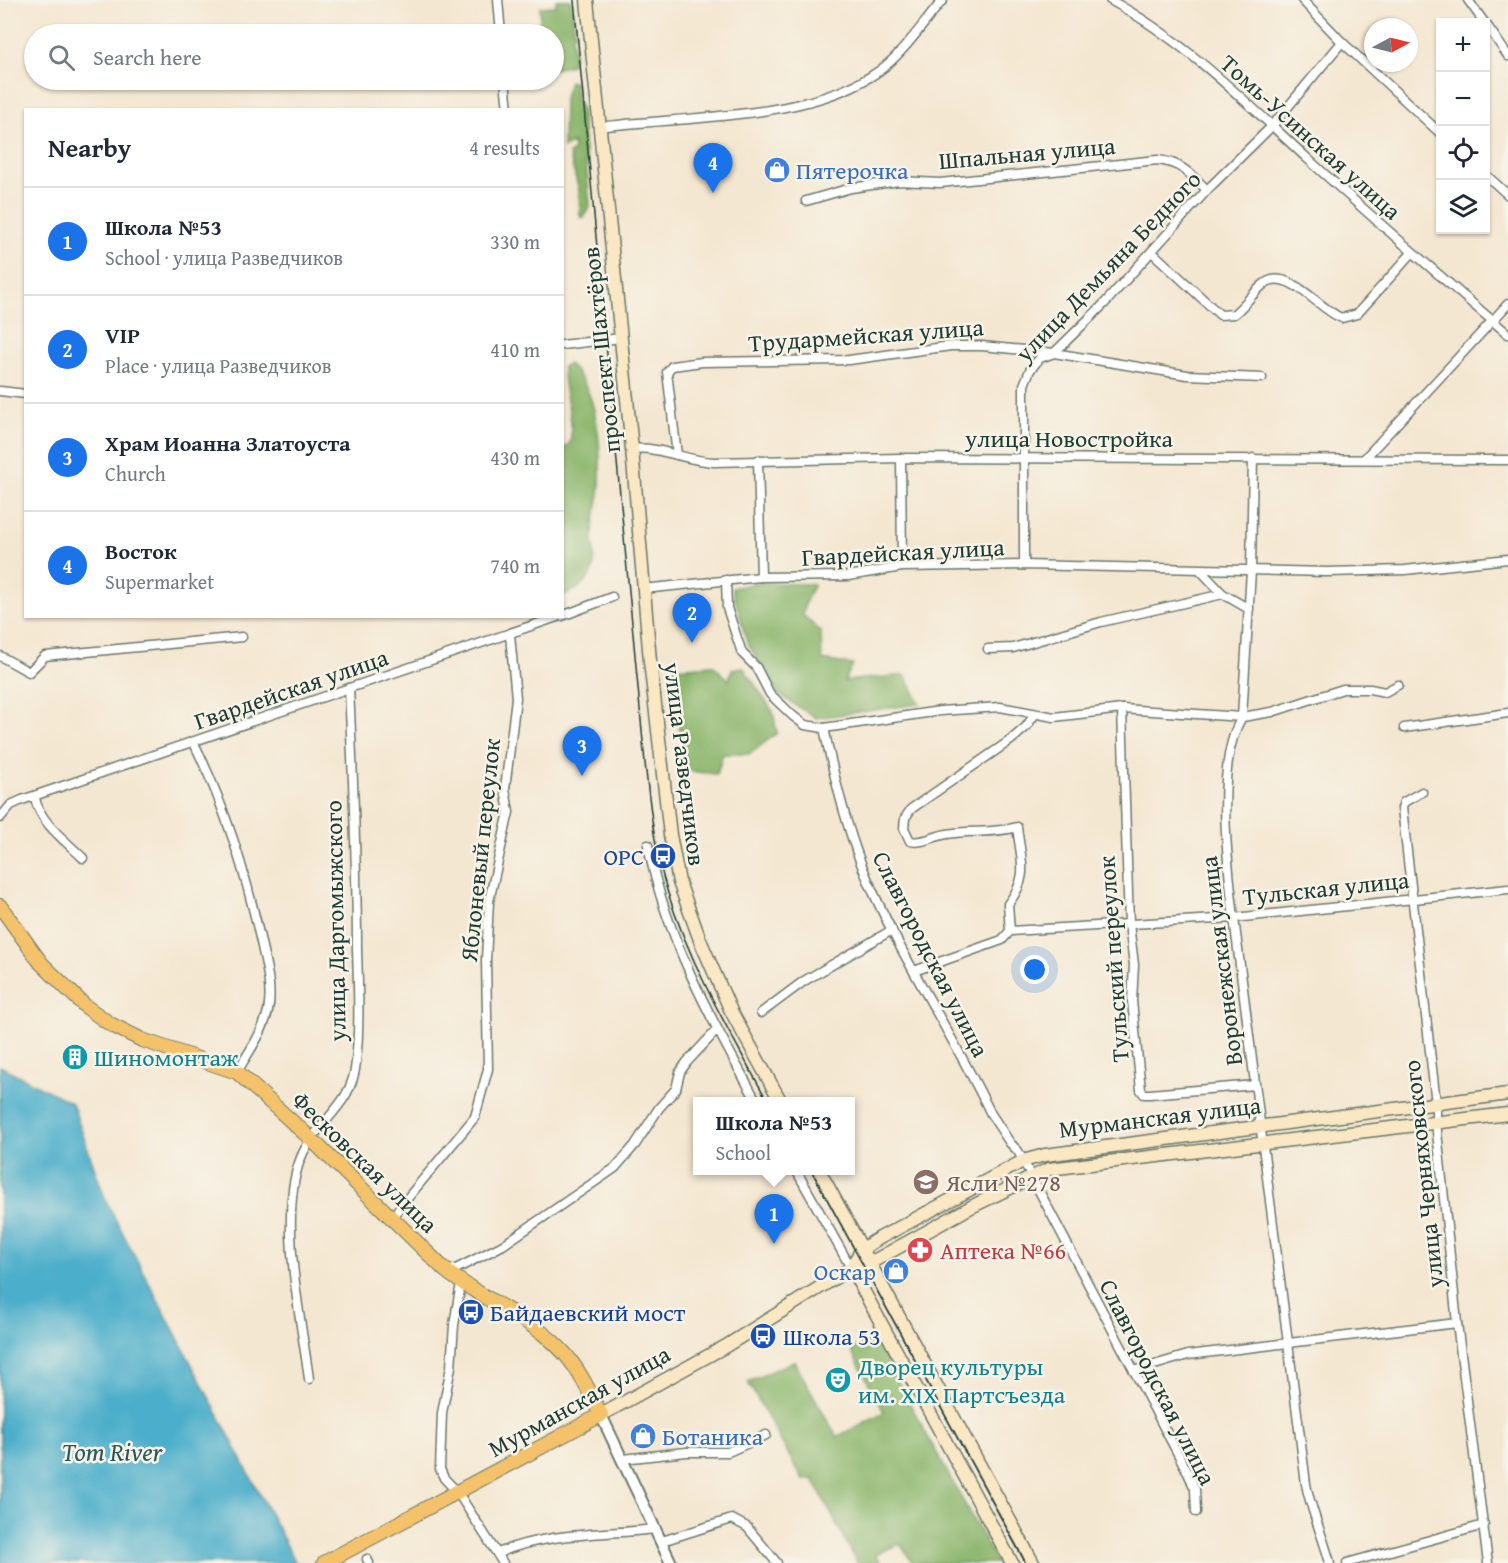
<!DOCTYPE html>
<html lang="en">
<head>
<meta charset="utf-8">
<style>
  :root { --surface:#fff; --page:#f2f2f3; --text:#1f2937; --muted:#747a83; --line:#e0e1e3; --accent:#1a73e8 }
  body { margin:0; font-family:"Gentium Book Plus",serif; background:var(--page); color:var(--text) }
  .controls { position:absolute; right:18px; top:18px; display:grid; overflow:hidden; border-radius:0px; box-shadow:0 2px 4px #0004 }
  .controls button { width:54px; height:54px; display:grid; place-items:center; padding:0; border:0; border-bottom:2px solid var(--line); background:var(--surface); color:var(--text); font:30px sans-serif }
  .compass { position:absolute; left:1364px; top:18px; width:54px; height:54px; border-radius:50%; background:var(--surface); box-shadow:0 2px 4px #0004; rotate:83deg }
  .you { position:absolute; left:1035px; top:970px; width:21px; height:21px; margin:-15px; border:4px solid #fff; border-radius:50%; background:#1a73e8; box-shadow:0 0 0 9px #1a73e833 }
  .badge { display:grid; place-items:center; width:39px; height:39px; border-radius:50%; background:var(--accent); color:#fff; font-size:20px; font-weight:700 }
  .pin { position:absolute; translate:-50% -50px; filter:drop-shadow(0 2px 3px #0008) }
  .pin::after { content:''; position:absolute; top:32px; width:21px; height:18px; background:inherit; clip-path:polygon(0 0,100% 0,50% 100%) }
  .popup { position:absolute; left:693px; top:1097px; width:162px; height:78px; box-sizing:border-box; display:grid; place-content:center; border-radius:0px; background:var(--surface); filter:drop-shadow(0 2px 4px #0005); font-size:20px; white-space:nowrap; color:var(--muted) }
  .popup b { font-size:22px; color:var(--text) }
  .popup::after { content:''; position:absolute; left:50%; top:100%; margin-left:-12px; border:12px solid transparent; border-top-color:var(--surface) }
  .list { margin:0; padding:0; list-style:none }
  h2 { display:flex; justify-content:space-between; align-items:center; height:78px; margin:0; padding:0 24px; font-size:26px }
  h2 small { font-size:20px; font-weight:400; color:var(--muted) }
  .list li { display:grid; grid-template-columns:39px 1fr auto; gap:18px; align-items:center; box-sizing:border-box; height:108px; padding:0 24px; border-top:2px solid var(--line) }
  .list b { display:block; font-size:22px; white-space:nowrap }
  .list p { margin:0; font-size:20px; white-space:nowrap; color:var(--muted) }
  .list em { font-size:20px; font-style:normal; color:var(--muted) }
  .icon { flex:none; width:33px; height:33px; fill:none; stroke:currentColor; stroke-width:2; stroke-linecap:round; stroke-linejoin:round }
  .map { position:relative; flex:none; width:1508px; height:1563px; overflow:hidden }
  .search { position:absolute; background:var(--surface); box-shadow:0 2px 4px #0004; left:24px; top:24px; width:540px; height:66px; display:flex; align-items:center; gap:15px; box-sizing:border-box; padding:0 21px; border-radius:33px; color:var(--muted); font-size:22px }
  .panel { position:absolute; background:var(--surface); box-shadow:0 2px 4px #0004; left:24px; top:108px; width:540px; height:510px; border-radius:0px }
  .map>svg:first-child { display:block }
  .forest { fill:#8bb66c; stroke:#557a50; stroke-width:1.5 }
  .water { fill:#4baeca; stroke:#35767f; stroke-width:1.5 }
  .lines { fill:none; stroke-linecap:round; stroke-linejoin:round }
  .minor-casing { stroke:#6a786b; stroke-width:11 }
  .tertiary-casing { stroke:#6a786b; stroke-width:14 }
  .secondary-casing { stroke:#6a786b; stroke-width:15 }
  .primary-casing { stroke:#6a786b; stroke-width:16 }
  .minor { stroke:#fff; stroke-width:8 }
  .tertiary { stroke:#fff; stroke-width:10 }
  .secondary { stroke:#fae7c3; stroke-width:12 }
  .primary { stroke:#f3c26a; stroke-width:14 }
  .tram { stroke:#1f3d34; stroke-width:1.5 }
  .labels { text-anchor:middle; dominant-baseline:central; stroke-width:5; stroke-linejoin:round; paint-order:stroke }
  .street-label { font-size:24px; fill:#1f3d34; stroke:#f7f3e8 }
  .shop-label { font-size:24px; fill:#366cbe; stroke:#f7f3e8; text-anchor:start }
  .transit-label { font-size:24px; fill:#164399; stroke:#f7f3e8; text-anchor:start }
  .culture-label { font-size:24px; fill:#0d838f; stroke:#f7f3e8; text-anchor:start }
  .education-label { font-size:24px; fill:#785e54; stroke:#f7f3e8; text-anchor:start }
  .health-label { font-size:24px; fill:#be3a42; stroke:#f7f3e8; text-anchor:start }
  .water-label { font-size:26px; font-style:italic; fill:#2a595a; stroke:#f7f3e8 }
</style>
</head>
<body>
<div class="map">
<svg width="1508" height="1563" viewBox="0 0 1508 1563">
  <rect width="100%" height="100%" fill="#f7f3e8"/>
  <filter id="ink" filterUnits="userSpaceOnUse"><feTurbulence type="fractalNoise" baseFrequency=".0167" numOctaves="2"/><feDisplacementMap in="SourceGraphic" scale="12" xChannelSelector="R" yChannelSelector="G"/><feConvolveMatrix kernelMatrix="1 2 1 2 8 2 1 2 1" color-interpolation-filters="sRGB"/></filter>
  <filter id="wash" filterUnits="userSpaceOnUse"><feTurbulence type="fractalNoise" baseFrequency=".008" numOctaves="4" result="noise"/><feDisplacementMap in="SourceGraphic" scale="24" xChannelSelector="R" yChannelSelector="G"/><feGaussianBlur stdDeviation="1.35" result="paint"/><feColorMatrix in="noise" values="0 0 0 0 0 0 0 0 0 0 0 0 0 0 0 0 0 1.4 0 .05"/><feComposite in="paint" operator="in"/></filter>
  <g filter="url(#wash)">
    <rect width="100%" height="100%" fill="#f4e7d1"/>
    <g class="forest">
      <polygon points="556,0 571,0 575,34 572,37 574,54 571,65 554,69 554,34 549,34 540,24 540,7 556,6"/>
      <polygon points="569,81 575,83 576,98 581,108 590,206 583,218 580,216 579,190 569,154 574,150 573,143 563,148 564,98"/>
      <path d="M568,364C600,390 601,449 600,486C599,501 594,517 593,532C592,544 597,559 593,569C588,583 576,591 563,595V449L570,443C575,413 562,396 563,367Z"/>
      <polygon points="756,583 814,584 805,603 803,615 821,632 822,660 853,665 844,681 905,675 920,704 816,718 779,695 747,642 732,588"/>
      <polygon points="713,665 729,680 732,669 743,667 773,712 777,733 750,754 723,754 717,774 688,771 679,724 674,668"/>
      <polygon points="874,1338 997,1563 913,1563 900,1544 875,1554 881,1563 857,1563 813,1479 803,1480 748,1382 794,1361 837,1437 884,1412 851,1350"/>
    </g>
    <polygon class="water" points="0,1066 72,1103 106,1201 296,1563 0,1563"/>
  </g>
  <g filter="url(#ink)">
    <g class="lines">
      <defs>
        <g id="minor">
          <polyline points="498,0 501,34"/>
          <path d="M1110,0C1184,40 1247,103 1309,160C1374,219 1441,277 1508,334"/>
          <polyline points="1302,0 1342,42 1440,133"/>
          <polyline points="1468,0 1484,22"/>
          <polyline points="1486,24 1508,56"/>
          <polyline points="505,80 508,110"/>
          <path d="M599,127C682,116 809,121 879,71C904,53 923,23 943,0"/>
          <polyline points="1486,175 1508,195"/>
          <path d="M806,201L851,188L899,181L940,183L1157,160C1180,162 1191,174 1207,190"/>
          <path d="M1153,253L1220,315L1234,314C1245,305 1253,293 1264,284C1288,265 1320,311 1342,318L1357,314L1412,253"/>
          <polyline points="562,345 621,338"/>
          <polyline points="0,391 26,394"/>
          <path d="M632,449C661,446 685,461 714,462L901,458L1508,460"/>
          <polyline points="677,455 667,372 672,366 702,362 849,360 951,346 982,346 1054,353 1187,375 1262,378"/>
          <polyline points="901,458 902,567"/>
          <path d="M1253,458L1251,571L1242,717C1214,763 1228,865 1234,918L1306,1484C1311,1511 1323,1536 1330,1563"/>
          <polyline points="1365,458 1508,304"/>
          <polyline points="758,460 761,577"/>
          <polyline points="1024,565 1024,385 1030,370 1040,358 1054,353 1104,304 1207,190 1272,126 1342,42"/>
          <polyline points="1200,570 1223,594 1249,609"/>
          <polyline points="726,580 727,608 742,653 756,667 770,694 793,716 805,725 824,728 940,711 1000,707 1054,717 1122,709 1242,717 1272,712 1343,689 1370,689 1385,692 1398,685"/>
          <polyline points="643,589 761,577 848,576 902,567 1024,565 1328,572 1405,570 1508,559"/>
          <polyline points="562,616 612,597"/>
          <polyline points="988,649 1013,648 1101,622 1223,594"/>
          <polyline points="0,656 29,672 45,656 242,637"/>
          <polyline points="1122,709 1129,924 1134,965 1132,1001 1141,1090 1144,1094 1150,1094 1255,1085"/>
          <path d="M824,728C834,777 847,832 867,878C902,960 953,1034 991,1114L1010,1143L1018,1151L1187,1471L1195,1489L1196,1512"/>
          <polyline points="1404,728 1508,713"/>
          <path d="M194,743C225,806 245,870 260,938C265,961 273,988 268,1011C263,1033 248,1053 237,1072"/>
          <polyline points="1422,792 1404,802 1402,808 1436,1103 1436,1122 1457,1323 1488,1563"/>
          <path d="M35,798C40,823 65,840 83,858"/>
          <polyline points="0,818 11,805 22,800 560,616"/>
          <path d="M648,845C665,937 712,1021 757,1102"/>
          <path d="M1010,931L1008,904C1030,876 1021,861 1017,827C994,834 970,830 947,834C934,836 922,844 910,841L904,828L905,818L911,809L1011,740L1026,727L1035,714"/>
          <polyline points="914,971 1002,940 1010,931 1234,918 1508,889"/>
          <polyline points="761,1013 804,981 892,930"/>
          <polyline points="796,1170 851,1268"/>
          <polyline points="391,1218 475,1117 488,1069 486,960 489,901 509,812 505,789 516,698 510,635"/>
          <polyline points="445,1270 456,1269 503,1245 615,1168 635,1145 659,1108 676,1089 680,1072 687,1062 717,1030"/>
          <polyline points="461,1283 454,1325 451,1367 442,1413 440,1469 444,1478 458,1493 503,1563"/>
          <polyline points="1134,1371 1188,1355 1457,1323"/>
          <path d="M309,1379C301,1318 279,1222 299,1163C313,1121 352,1110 356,1062C360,1025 358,986 357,948C357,861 353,775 349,688"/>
          <polyline points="623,1459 686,1452 728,1452 766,1435"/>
          <polyline points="662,1541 732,1519 747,1527 777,1563"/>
          <path d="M498,1553C547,1532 604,1535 656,1529"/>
          <polyline points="367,1559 369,1563"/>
          <polyline points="1347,1563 1484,1525"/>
        </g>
        <polyline id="tertiary" points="601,1415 671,1563"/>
        <g id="secondary">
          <polyline points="587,0 632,449 650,661 670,835 679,882 700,940 731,1011 781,1102"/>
          <polyline points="819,1170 1033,1563"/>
          <polyline points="851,1268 862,1249 876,1240 1023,1161 1045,1155 1508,1094"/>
          <polyline points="851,1268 1012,1563"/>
          <polyline points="601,1415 726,1346 851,1268 870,1263 971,1207 1049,1169 1508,1114"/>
        </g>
        <path id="primary" d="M0,906L41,963L85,1006L110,1024L142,1040L237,1072L310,1138L445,1270C483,1301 534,1318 566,1355C581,1373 591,1395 601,1415L324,1563"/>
      </defs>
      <use href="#minor" class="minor-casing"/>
      <use href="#tertiary" class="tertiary-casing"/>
      <use href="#secondary" class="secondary-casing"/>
      <use href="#primary" class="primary-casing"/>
      <use href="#minor" class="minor"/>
      <use href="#tertiary" class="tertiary"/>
      <use href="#secondary" class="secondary"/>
      <use href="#primary" class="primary"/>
      <g class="tram">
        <path d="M574,0L645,763C650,805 654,849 667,890C690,965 730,1033 768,1102"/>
        <polyline points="811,1170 1026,1563"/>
      </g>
    </g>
  </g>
  <defs>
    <symbol id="shop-disc" viewBox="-11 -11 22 22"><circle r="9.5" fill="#3f7fe0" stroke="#f7f3e8"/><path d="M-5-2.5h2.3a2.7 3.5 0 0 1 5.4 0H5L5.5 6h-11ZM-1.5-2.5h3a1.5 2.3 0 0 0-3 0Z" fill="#fff"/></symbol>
    <symbol id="bus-disc" viewBox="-11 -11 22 22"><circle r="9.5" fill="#1a4fb4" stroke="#f7f3e8"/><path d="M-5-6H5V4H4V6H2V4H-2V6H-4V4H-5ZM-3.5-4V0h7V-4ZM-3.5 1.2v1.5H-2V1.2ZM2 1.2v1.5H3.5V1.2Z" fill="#fff"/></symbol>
    <symbol id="building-disc" viewBox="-11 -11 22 22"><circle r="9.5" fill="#0f9aa8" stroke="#f7f3e8"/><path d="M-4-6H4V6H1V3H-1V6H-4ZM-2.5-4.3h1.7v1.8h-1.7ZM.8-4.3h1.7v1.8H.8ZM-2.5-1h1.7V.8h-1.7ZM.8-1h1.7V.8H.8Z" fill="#fff"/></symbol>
    <symbol id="school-disc" viewBox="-11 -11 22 22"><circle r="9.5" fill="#8d6e63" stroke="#f7f3e8"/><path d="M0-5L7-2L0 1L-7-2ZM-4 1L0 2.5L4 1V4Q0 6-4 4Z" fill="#fff"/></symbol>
    <symbol id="pharmacy-disc" viewBox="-11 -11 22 22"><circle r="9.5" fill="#e0444e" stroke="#f7f3e8"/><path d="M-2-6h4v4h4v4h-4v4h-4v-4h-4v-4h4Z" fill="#fff"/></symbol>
    <symbol id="theatre-disc" viewBox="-11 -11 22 22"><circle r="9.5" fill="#0f9aa8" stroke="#f7f3e8"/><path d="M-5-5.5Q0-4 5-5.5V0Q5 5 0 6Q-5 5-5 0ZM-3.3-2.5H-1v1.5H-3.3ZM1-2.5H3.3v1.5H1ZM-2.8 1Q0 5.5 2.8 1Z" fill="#fff"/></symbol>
  </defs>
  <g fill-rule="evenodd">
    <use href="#shop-disc" x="762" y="155" width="30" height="30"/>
    <use href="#bus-disc" x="648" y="841" width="30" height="30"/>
    <use href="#building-disc" x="60" y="1042" width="30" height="30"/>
    <use href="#school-disc" x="911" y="1167" width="30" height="30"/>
    <use href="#pharmacy-disc" x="905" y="1235" width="30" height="30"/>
    <use href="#shop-disc" x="881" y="1256" width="30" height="30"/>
    <use href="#bus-disc" x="456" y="1297" width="30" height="30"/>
    <use href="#bus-disc" x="748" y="1321" width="30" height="30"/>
    <use href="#theatre-disc" x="823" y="1365" width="30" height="30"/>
    <use href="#shop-disc" x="628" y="1421" width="30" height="30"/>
  </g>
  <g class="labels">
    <g class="street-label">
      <text transform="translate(1311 137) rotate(42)">Томь-Усинская улица</text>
      <text transform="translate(1027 153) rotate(-5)">Шпальная улица</text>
      <text transform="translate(1108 266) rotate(-46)">улица Демьяна Бедного</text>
      <text transform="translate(866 335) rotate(-4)">Трудармейская улица</text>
      <text transform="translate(601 350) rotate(-96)">проспект Шахтёров</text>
      <text x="1069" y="438">улица Новостройка</text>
      <text transform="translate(903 552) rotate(-3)">Гвардейская улица</text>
      <text transform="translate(291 689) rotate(-19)">Гвардейская улица</text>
      <text transform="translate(685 764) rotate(83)">улица Разведчиков</text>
      <text transform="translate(480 850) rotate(-84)">Яблоневый переулок</text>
      <text transform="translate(1326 888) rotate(-6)">Тульская улица</text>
      <text transform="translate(335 921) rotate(-91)">улица Даргомыжского</text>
      <text transform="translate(931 954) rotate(63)">Славгородская улица</text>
      <text transform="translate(1113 959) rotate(-94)">Тульский переулок</text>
      <text transform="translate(1221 961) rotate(-97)">Воронежская улица</text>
      <text transform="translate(1160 1117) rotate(-7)">Мурманская улица</text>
      <text transform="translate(365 1162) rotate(44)">Фесковская улица</text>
      <text transform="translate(1423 1174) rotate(-96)">улица Черняховского</text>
      <text transform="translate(1158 1382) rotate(63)">Славгородская улица</text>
      <text transform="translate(579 1401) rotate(-29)">Мурманская улица</text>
    </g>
    <g class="shop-label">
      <text x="796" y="170">Пятерочка</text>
      <text x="876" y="1271" text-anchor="end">Оскар</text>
      <text x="662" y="1436">Ботаника</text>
    </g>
    <g class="transit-label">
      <text x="644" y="856" text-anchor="end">ОРС</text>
      <text x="490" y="1312">Байдаевский мост</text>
      <text x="783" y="1336">Школа 53</text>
    </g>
    <g class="culture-label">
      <text x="94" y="1057">Шиномонтаж</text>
      <text x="858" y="1366">Дворец культуры<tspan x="858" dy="28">им. XIX Партсъезда</tspan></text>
    </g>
    <g class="education-label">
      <text x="946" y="1182">Ясли №278</text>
    </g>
    <g class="health-label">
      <text x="940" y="1250">Аптека №66</text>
    </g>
    <g class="water-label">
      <text x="112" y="1451">Tom River</text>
    </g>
  </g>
</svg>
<div class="controls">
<button>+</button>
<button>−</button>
<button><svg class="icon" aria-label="locate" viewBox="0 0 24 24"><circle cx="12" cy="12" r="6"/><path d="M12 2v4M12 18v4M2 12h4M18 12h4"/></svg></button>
<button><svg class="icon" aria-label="layers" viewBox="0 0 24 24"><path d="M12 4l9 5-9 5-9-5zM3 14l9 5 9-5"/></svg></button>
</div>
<svg class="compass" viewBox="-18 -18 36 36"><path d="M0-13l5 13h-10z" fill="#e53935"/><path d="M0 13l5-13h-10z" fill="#747a83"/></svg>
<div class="you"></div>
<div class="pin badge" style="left:774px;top:1244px">1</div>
<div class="popup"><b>Школа №53</b>School</div>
<div class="pin badge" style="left:692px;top:643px">2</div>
<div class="pin badge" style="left:582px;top:776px">3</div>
<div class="pin badge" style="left:713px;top:193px">4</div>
<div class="search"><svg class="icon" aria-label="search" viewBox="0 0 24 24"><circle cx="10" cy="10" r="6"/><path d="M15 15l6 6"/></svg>Search here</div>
<section class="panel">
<h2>Nearby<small>4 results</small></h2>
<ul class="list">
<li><span class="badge">1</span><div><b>Школа №53</b><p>School · улица Разведчиков</p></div><em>330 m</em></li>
<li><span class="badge">2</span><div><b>VIP</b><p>Place · улица Разведчиков</p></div><em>410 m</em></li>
<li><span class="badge">3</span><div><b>Храм Иоанна Златоуста</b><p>Church</p></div><em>430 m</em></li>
<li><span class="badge">4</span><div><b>Восток</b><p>Supermarket</p></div><em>740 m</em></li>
</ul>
</section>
</div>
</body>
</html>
